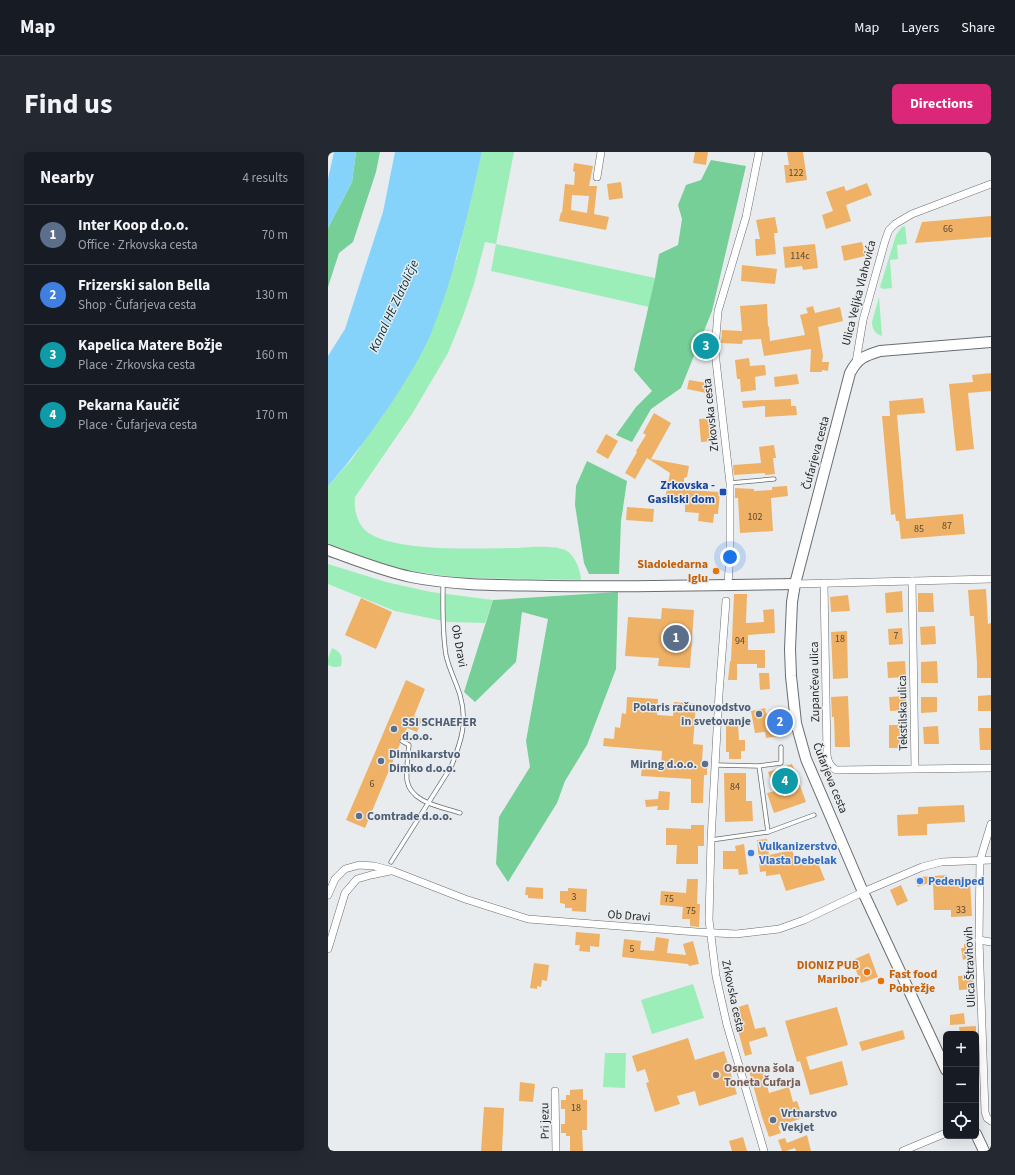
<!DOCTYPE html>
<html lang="en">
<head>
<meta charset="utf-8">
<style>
  :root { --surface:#171b24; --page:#242831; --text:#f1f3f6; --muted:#9ea1a6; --line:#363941; --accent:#db2777 }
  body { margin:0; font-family:"Source Sans 3",sans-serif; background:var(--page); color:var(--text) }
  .controls { position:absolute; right:12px; bottom:12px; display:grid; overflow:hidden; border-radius:6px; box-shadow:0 4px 16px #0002 }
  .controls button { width:36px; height:36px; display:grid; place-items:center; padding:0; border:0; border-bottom:1px solid var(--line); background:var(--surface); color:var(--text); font:20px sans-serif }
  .you { position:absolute; left:402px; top:405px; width:14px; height:14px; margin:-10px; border:3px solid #fff; border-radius:50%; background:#1a73e8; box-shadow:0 0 0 6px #1a73e833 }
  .badge { display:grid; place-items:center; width:26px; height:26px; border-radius:50%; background:var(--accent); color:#fff; font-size:13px; font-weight:700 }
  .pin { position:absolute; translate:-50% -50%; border:2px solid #fff; box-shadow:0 1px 4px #0006 }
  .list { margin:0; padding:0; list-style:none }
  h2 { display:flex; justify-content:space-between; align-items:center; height:52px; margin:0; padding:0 16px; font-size:17px }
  h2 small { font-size:13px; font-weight:400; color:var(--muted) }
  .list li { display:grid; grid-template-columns:26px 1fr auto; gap:12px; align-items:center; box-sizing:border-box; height:60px; padding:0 16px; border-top:1px solid var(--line) }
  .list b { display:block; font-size:15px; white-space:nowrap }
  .list p { margin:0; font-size:13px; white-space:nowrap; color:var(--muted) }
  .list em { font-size:13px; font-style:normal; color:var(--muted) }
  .icon { flex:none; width:22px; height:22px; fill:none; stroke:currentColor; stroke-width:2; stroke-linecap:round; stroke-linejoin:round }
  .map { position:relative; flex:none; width:663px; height:999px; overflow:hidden; border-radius:6px }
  header { display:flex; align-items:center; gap:24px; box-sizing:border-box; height:56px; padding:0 20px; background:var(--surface); border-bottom:1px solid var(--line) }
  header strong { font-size:19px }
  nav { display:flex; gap:22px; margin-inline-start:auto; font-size:14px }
  .intro { display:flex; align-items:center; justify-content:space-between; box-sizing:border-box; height:96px; padding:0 24px }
  h1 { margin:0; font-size:28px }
  .button { padding:10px 18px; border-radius:6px; background:var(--accent); color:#fff; font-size:14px; font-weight:700 }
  main { display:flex; gap:24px; padding:0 24px }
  aside { flex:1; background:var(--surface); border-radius:6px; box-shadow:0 4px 16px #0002 }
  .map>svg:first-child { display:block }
  .green { fill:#9ceeb9 }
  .forest { fill:#75cf97 }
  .water { fill:#85d2fa }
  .building { fill:#efb165; fill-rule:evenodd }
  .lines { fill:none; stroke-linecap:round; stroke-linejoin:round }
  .lane-casing { stroke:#6a6d70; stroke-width:5 }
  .street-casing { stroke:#6a6d70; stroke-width:8 }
  .secondary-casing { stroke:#6a6d70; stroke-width:12 }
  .lane { stroke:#fff; stroke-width:3.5 }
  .street { stroke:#fff; stroke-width:7 }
  .secondary { stroke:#fff; stroke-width:10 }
  .transit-dot { fill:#1a4fb4; stroke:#e8ecef; stroke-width:1.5 }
  .food-dot { fill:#e8710a; stroke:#e8ecef; stroke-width:1.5 }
  .service-dot { fill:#5c6f8a; stroke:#e8ecef; stroke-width:1.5 }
  .shop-dot { fill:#3f7fe0; stroke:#e8ecef; stroke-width:1.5 }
  .education-dot { fill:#8d6e63; stroke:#e8ecef; stroke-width:1.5 }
  .labels { text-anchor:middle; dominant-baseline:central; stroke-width:3; stroke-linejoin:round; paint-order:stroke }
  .number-label { font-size:10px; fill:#584a37 }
  .street-label { font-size:12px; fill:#262728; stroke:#e8ecef }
  .transit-label { font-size:12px; font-weight:bold; fill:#164399; stroke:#e8ecef; text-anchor:end }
  .food-label { font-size:12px; font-weight:bold; fill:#c56008; stroke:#e8ecef; text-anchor:end }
  .service-label { font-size:12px; font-weight:bold; fill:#4e5e75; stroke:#e8ecef; text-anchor:start }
  .shop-label { font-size:12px; font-weight:bold; fill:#366cbe; stroke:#e8ecef; text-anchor:start }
  .education-label { font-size:12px; font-weight:bold; fill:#785e54; stroke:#e8ecef; text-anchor:start }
  .water-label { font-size:13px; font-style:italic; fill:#002e41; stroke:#e8ecef }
</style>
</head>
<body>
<header>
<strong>Map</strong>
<nav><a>Map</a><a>Layers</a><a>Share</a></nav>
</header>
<div class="intro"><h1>Find us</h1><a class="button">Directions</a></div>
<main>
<aside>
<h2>Nearby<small>4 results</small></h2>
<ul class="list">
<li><span class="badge" style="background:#5c6f8a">1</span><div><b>Inter Koop d.o.o.</b><p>Office · Zrkovska cesta</p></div><em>70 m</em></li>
<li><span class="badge" style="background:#3f7fe0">2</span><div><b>Frizerski salon Bella</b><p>Shop · Čufarjeva cesta</p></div><em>130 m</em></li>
<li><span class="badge" style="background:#0f9aa8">3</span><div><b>Kapelica Matere Božje</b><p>Place · Zrkovska cesta</p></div><em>160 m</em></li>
<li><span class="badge" style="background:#0f9aa8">4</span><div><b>Pekarna Kaučič</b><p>Place · Čufarjeva cesta</p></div><em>170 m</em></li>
</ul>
</aside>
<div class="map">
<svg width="663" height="999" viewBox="0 0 663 999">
  <rect width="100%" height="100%" fill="#e8ecef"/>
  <g class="green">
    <path d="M154,0H186L168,92L327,126L321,155L163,119L168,92L157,90L146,132L135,164L120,201L84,262L27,345C26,357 28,367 35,376C57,402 158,396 190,396C203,395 228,393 239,399C247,404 253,419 253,428L133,426L82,419L46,411L0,393V334L24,307L79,226L129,106Z"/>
    <polygon points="577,74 579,92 569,93 570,107 562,108 564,136 555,137 552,135 568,83 574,75"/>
    <path d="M551,145L554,184C547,182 544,177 544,170Z"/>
    <polygon points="0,412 58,430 103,440 165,448 157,471 120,470 67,459 0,432"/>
    <path d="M4,496C13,500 15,504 13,514C8,516 5,515 0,513V506Z"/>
    <polygon points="365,832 376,866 324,882 313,848"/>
    <polygon points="277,901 298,901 297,936 275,935"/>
  </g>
  <g class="forest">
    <polygon points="28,0 52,0 48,20 25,90 11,101 0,135 0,76 24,30"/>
    <polygon points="383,8 418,14 384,159 353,236 323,257 304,290 288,283 308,255 324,239 306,218 327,126 331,102 350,93 354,67 350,53 358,33 373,28"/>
    <polygon points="259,309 299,329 293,369 291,422 261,422 256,411 247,353 248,334"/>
    <polygon points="290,440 288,517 259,593 237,629 229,651 180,730 168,712 171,665 202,615 198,589 220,467 194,460 188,510 147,550 136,540 165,448"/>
  </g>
  <g class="water">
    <polygon points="6,0 28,0 24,30 0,76 0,27"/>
    <path d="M67,0H154C140,62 126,125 102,184C92,206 79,227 66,247C45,278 24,307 0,334V204L17,177L55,60Z"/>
  </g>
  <g class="building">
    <polygon points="367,0 380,0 378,13 365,11"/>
    <polygon points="459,0 475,0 479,28 458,31 456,13 461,13"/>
    <path d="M246,11L265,14L261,34H269L266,62L281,65L278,78L231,69L233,60L234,61L237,32L246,33L247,20L245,19ZM244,43L261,44L259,61L243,58Z"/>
    <polygon points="293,30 295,46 281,48 279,32"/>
    <polygon points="539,31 544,43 518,53 523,69 498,77 494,63 505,59 498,40 516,34 518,39"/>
    <polygon points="663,64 663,85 587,91 594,70"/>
    <polygon points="447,65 450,81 446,81 448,102 428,104 427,87 432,87 428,68"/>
    <polygon points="534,90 537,104 516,109 513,94"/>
    <polygon points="487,92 490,116 475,118 474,114 457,116 455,95"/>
    <polygon points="414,113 449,117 447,132 413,129"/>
    <polygon points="439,152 440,175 441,174 442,189 477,183 472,163 480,161 478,156 485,154 487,161 512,155 515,169 490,175 495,204 494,210 501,210 500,219 494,218 494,220 482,220 483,197 436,204 433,187 415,188 414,192 393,191 394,178 414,179 412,154"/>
    <polygon points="421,206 422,214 437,213 438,223 427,225 428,238 413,240 412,227 409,227 407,208"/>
    <polygon points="663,221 663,239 640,241 646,297 628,299 621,232 645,230 644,223"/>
    <polygon points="469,222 471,232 447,235 446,225"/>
    <polygon points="361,228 385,232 383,242 359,237"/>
    <polygon points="595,246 597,261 569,263 578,367 635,362 637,382 573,387 571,369 568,369 567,362 563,363 554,264 562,264 561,249"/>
    <polygon points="463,247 463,254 468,254 469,263 437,265 437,254 415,256 414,249"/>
    <polygon points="326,261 343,271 323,307 361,314 359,325 356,326 356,334 358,334 357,338 392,340 390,362 386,362 385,371 370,369 371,361 357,360 357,351 337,347 342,321 319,306 307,327 297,321 309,300 308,299 318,283 315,281"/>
    <polygon points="385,266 387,289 373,290 371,267"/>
    <polygon points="278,282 290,289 280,307 268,300"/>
    <polygon points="446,293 448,306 445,306 447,322 437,323 437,321 406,323 405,313 433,311 431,295"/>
    <polygon points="459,334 460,344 443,346 445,379 412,381 410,346 407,346 407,336 426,337 426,339 444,338 444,335"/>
    <polygon points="299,355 326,357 325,370 298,368"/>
    <polygon points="658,437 660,472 663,471 663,526 649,526 649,511 646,464 642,464 640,438"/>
    <polygon points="574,439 575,460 558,461 557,441"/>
    <polygon points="590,441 605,441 606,460 590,460"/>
    <polygon points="406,442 419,442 418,471 436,470 435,458 446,457 447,481 420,483 420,498 437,498 437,516 429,516 429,512 409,512 409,528 400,528 402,509 403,509"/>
    <polygon points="520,443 522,459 503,460 502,445"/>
    <polygon points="33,446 64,460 48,497 17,483"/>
    <polygon points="334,456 366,458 362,516 330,514 331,506 297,504 300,465 333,467"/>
    <polygon points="607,474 608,492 593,493 592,475"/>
    <polygon points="574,476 575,492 561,493 560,477"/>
    <polygon points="519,479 520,526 505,527 503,480"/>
    <polygon points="577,509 578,525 560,526 559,510"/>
    <polygon points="609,509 610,531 593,531 593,510"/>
    <polygon points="431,521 441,521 442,537 432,538"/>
    <polygon points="78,528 97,537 86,564 94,567 89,580 79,576 75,586 71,588 72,592 37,676 18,668"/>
    <polygon points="663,543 663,559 650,559 650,544"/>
    <polygon points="520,544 522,595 507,595 506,565 504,565 503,545"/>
    <polygon points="578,544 578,558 562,559 561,545"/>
    <polygon points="299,545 330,547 329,563 345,564 346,550 368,552 365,592 375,593 374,610 379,610 379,623 376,623 375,651 363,651 363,627 313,624 314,615 333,616 334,599 275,594 276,586 286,587 287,575 292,576 294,561 298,562"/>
    <polygon points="593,545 609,545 609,560 593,561"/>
    <polygon points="437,556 438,562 453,559 457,583 438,586 437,580 427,581 423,559"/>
    <polygon points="398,570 410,570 411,588 417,588 417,599 413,599 413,607 401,607 401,600 398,600"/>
    <polygon points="561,573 577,573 578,596 561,596"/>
    <polygon points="610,574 611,592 596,592 595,575"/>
    <polygon points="651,576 663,576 663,598 652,598"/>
    <polygon points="464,612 478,650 446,661 439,641 447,639 440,620"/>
    <polygon points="396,621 418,621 418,649 424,649 425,669 397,670"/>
    <polygon points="331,639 342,640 341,658 329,658 330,654 318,655 317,648 330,647"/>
    <polygon points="636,653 637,670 599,672 599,683 570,684 569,663 590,662 590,655"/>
    <polygon points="363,673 376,673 376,694 370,694 370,712 348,712 349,693 338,693 338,676 363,677"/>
    <polygon points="439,687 441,703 464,698 470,713 488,706 497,728 458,739 452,722 438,724 438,719 432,720 429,688"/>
    <polygon points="416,692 420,722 411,723 410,717 395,717 395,699 408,699 407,694"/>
    <polygon points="619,723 619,730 642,729 644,764 623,765 623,758 606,758 605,729 590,735 587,727 591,725"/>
    <polygon points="359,727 370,727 369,752 372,752 371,775 362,774 362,767 354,767 355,755 332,753 333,739 358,741"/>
    <polygon points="573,733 580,749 569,754 562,738"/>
    <polygon points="198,735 215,736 215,747 200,746 200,743 197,743"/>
    <polygon points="240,736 259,737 258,760 244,759 244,756 237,756 237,752 232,751 232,739 240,739"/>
    <polygon points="248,780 272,782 271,795 262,794 262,800 251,799 252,793 247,793"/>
    <polygon points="328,785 341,787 339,801 358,803 355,792 365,789 371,812 361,814 360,812 294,805 296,787 313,789 312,798 326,799"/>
    <polygon points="644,791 647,810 639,811 638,807 635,808 633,796 636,796 636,792"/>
    <polygon points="541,801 550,825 533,831 527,816 530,814 527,807"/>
    <polygon points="206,811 221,813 219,829 214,828 213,835 209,834 209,837 202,836"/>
    <polygon points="645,823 646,837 631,838 630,824"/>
    <polygon points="420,852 427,877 437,875 440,884 421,890 424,902 417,904 404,857"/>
    <polygon points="509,855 520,893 478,905 482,918 514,909 520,933 482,943 472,909 469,910 457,869"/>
    <polygon points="636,861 637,872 622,873 622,863"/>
    <polygon points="648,874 648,882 632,882 631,875"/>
    <polygon points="575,878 577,887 534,899 531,890"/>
    <polygon points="360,886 367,908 396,899 409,942 371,954 367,939 349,944 352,952 327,960 318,931 321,930 317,917 309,920 304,904"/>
    <polygon points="434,915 441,941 461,935 465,950 469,949 475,966 450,974 453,981 441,985 434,965 421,919"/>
    <polygon points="192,930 207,932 205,950 191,949"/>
    <polygon points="255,937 255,948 259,948 259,978 254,978 255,999 242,999 242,984 238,984 238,981 233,981 233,972 237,972 237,957 233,957 233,948 238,948 238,943 242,943 242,938"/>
    <polygon points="156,955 176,956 174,999 153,999"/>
    <polygon points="479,983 483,999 468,999 467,996 458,999 454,999 450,988 457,986 459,991"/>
    <polygon points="415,985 419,999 404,999 401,989"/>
  </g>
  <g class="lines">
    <defs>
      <g id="lane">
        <polyline points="402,331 446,327"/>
        <path d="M74,589L81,593C80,604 78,617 79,628C82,651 115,655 132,661"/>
        <polyline points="431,614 453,611 453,595"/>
        <polyline points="440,680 486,663"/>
        <polyline points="383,688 440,680 431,614 388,613"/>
        <path d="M63,710L123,615C133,590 140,570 132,543C128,530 121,517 118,503C114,479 115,455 115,432"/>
      </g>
      <g id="street">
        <polyline points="269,25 273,0"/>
        <polyline points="528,210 535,168 557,89 561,78 567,72 584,62 663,32"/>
        <polyline points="584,429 587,616"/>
        <path d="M496,431L499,603C500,610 502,614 508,618L663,616"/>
        <polyline points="467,432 663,427"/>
        <polyline points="400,433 402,400 402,331 388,209 388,185 390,159 418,65 431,0"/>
        <polyline points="398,449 391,542 383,688 381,768 388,824 399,873 436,999"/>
        <polyline points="663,672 652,708 651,788 657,960 659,966 663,969"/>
        <polyline points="0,743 7,727 17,717 31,713 46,714 65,719 137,747 200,767 369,780 408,782 451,777 476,768 535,740 594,715 613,710 663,708"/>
        <polyline points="651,788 663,790"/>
        <polyline points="0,797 17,741 29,727 43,723 62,719"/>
        <polyline points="227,939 228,999"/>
        <polyline points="575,999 618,981"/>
      </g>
      <g id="secondary">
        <path d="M0,398C27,408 55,419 83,425C129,434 176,433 222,434C303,435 385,433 467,432"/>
        <path d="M618,918L535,740L478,607L468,571L463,524L462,497L464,450L467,432L522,221C530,206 536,204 552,199L663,190"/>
        <polyline points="648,982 656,999"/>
      </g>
    </defs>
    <use href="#lane" class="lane-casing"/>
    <use href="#street" class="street-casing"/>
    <use href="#secondary" class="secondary-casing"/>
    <use href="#lane" class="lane"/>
    <use href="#street" class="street"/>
    <use href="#secondary" class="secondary"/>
  </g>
  <rect class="transit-dot" x="391" y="336" width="8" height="8" rx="2"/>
  <g class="food-dot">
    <circle cx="388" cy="419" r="4"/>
    <circle cx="539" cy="820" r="4"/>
    <circle cx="553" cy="829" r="4"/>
  </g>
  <g class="service-dot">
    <circle cx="431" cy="562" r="4"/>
    <circle cx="66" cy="577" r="4"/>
    <circle cx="53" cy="609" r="4"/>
    <circle cx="377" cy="612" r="4"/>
    <circle cx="31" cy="664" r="4"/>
    <circle cx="445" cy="968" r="4"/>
  </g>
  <g class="shop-dot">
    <circle cx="423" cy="701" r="4"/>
    <circle cx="592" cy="729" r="4"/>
  </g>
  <circle class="education-dot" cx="388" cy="923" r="4"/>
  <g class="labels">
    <g class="number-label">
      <text x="468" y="21">122</text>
      <text x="620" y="77">66</text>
      <text x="472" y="104">114c</text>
      <text x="427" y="365">102</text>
      <text x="619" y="374">87</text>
      <text x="591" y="377">85</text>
      <text x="568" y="484">7</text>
      <text x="512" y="487">18</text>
      <text x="412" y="489">94</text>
      <text x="44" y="632">6</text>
      <text x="407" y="635">84</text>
      <text x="246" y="745">3</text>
      <text x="341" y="747">75</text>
      <text x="633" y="758">33</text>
      <text x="363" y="759">75</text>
      <text x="304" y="797">5</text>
      <text x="248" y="956">18</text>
    </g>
    <g class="street-label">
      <text transform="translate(531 141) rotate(-76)">Ulica Veljka Vlahovića</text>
      <text transform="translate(383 263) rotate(-96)">Zrkovska cesta</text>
      <text transform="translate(488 301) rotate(-75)">Čufarjeva cesta</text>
      <text transform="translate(131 494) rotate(80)">Ob Dravi</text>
      <text transform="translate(487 530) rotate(-91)">Zupančeva ulica</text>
      <text transform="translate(575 561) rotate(-91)">Tekstilska ulica</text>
      <text transform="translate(502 626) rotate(68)">Čufarjeva cesta</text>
      <text transform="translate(301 764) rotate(4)">Ob Dravi</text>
      <text transform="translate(642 815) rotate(-92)">Ulica Štravhovih</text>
      <text transform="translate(405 844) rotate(78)">Zrkovska cesta</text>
      <text transform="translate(217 969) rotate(-91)">Pri jezu</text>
    </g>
    <g class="transit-label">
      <text x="387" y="333">Zrkovska -<tspan x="387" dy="14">Gasilski dom</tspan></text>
    </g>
    <g class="food-label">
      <text x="380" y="412">Sladoledarna<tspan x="380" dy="14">Iglu</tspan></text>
      <text x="531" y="813">DIONIZ PUB<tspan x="531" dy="14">Maribor</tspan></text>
      <text x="561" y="822" text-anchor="start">Fast food<tspan x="561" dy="14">Pobrežje</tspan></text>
    </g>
    <g class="service-label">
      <text x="423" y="555" text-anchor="end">Polaris računovodstvo<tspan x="423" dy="14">in svetovanje</tspan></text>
      <text x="74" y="570">SSI SCHAEFER<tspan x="74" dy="14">d.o.o.</tspan></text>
      <text x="61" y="602">Dimnikarstvo<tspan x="61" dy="14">Dimko d.o.o.</tspan></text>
      <text x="369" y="612" text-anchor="end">Miring d.o.o.</text>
      <text x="39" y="664">Comtrade d.o.o.</text>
      <text x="453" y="961">Vrtnarstvo<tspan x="453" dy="14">Vekjet</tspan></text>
    </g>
    <g class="shop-label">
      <text x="431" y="694">Vulkanizerstvo<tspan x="431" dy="14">Vlasta Debelak</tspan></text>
      <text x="600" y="729">Pedenjped</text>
    </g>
    <g class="education-label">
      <text x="396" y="916">Osnovna šola<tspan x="396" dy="14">Toneta Čufarja</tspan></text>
    </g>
    <g class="water-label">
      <text transform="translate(66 154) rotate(-65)">Kanal HE Zlatoličje</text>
    </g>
  </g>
</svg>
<div class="controls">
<button>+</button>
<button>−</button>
<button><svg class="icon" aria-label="locate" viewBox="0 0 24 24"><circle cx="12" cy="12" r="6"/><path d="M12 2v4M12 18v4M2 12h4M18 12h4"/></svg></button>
</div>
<div class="you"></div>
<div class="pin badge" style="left:348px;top:486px;background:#5c6f8a">1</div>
<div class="pin badge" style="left:452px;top:570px;background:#3f7fe0">2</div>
<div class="pin badge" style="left:378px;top:194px;background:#0f9aa8">3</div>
<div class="pin badge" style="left:457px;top:629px;background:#0f9aa8">4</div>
</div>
</main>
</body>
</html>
